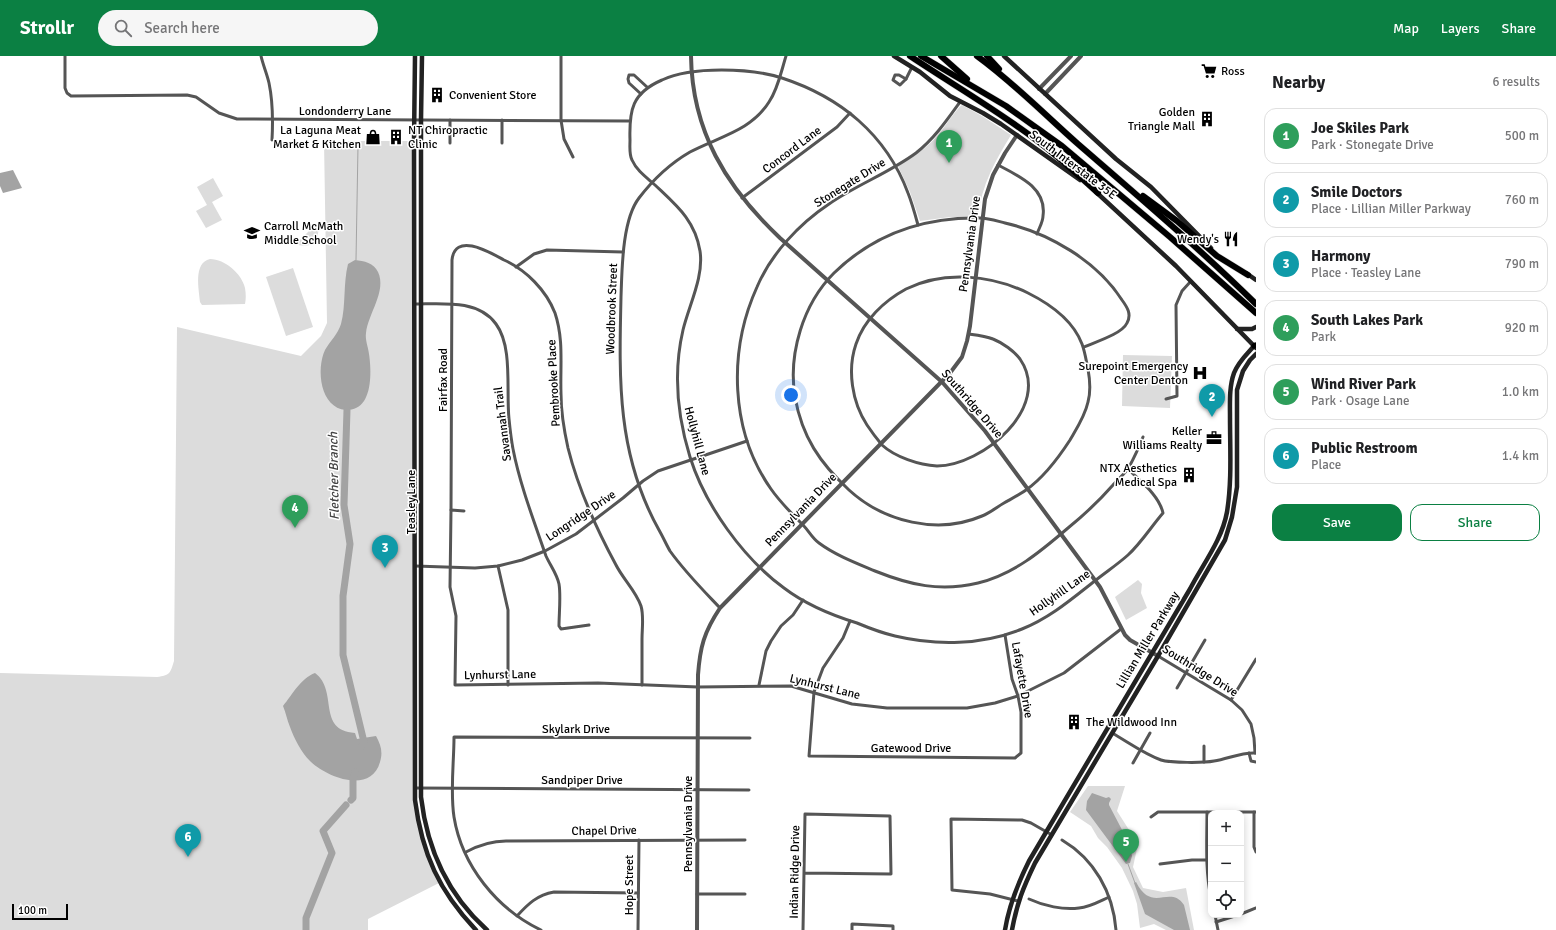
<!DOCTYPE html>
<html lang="en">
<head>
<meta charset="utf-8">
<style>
  :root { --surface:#fff; --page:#f6f6f6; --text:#202124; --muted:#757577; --line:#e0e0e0; --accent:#0b8043 }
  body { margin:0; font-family:Signika,sans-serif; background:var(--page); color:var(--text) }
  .controls { position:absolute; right:12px; bottom:12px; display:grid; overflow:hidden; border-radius:8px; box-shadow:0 2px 10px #0003 }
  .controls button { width:36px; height:36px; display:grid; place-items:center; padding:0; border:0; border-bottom:1px solid var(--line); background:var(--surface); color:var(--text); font:20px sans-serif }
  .scale { position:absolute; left:12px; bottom:10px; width:56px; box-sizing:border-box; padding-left:4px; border:2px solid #000; border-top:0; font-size:11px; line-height:14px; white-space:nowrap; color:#000; -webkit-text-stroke:3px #fff; paint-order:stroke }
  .you { position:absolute; left:791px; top:339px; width:14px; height:14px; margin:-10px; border:3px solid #fff; border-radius:50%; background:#1a73e8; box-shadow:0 0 0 6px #1a73e833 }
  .badge { display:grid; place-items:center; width:26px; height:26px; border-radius:50%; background:var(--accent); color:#fff; font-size:13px; font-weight:700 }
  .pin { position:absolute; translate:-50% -33px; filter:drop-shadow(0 1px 2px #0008) }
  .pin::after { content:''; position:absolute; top:21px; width:14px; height:12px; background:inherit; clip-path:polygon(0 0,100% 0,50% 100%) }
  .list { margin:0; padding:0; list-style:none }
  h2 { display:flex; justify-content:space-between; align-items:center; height:52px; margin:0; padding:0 16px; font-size:17px }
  h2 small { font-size:13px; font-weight:400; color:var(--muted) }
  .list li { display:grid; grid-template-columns:26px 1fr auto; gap:12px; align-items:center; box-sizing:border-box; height:56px; margin:0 8px 8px; padding:0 8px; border:1px solid var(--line); border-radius:12px }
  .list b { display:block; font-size:15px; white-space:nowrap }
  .list p { margin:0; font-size:13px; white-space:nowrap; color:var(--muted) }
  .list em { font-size:13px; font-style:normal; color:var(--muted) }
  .actions { display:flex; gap:8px; padding:12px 16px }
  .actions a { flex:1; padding:9px 0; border:1px solid var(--accent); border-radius:12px; text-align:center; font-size:14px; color:var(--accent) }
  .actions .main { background:var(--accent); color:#fff }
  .icon { flex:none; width:22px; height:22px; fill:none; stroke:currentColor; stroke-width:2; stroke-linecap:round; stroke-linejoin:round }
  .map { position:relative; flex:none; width:1256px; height:874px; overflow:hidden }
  header { display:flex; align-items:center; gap:24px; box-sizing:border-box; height:56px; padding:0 20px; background:var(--accent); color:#fff }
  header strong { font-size:19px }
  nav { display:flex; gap:22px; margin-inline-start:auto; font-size:14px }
  .search { width:280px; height:36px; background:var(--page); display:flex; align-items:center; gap:10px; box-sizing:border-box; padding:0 14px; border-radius:22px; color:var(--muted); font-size:15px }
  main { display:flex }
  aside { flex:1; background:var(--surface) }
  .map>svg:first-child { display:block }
  .green { fill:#dcdcdc }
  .water { fill:#a3a3a3 }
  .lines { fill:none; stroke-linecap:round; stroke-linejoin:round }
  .stream { stroke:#a3a3a3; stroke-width:1 }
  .river { stroke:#a3a3a3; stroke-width:7 }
  .trunk-casing { stroke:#dbdbdb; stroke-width:6 }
  .motorway-casing { stroke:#dbdbdb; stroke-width:7 }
  .minor { stroke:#555; stroke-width:3 }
  .tertiary { stroke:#555; stroke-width:4 }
  .secondary { stroke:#222; stroke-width:4.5 }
  .trunk { stroke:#000; stroke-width:5.5 }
  .motorway { stroke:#000; stroke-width:6 }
  .labels { text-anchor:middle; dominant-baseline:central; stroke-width:3; stroke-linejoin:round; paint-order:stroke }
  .poi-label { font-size:12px; fill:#000; stroke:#fff; text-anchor:end }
  .street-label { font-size:12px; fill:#000; stroke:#fff }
  .water-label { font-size:13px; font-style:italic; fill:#444; stroke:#fff }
</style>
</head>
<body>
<header>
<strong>Strollr</strong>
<div class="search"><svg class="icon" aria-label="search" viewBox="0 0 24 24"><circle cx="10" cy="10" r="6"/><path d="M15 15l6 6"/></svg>Search here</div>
<nav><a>Map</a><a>Layers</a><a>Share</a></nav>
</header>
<main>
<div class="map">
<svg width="1256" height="874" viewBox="0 0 1256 874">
  <rect width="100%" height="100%" fill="#fff"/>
  <g class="green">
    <path d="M962,49L982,60L1011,79C995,105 982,129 978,159L974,161H950L920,165L910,136L898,110C913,101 927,92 938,79C944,72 957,52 962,49Z"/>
    <path d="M324,85H414L415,732L418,768L439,827L368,863V874H0V617L157,621C170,619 170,618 174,605L177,271L301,300L321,280L327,267Z"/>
    <polygon points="213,122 223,140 212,146 222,164 206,172 196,155 207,149 197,131"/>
    <path d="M316,168L319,169C318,184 315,192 298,189L297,187Z"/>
    <path d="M210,203C225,203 242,218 245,232C246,238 246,243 245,248L202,249L200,246C199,233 193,207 210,203Z"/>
    <polygon points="293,212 313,271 286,280 266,221"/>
    <polygon points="1123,299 1172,300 1170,352 1122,350"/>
    <polygon points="1138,524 1142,528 1141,537 1147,552 1126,564 1115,541"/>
    <polygon points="1088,730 1125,730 1117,755 1138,788 1133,811 1143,832 1163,836 1186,832 1194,874 1166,874 1154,868 1140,872 1137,848 1133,835 1122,812 1107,791 1098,782 1091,770 1070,756"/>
  </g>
  <g class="water">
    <polygon points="13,114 22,132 3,137 0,130 0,117"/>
    <path d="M355,204C364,205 374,207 378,216C387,235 368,258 366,277C365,284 368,290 369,298C371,311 372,333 364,345C360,351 354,354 346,354C320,352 316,313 325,294C330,285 338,278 341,268C346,249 343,228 348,208Z"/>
    <path d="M315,617C339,635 316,674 355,677L357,683L376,680C381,689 383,696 380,706C371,739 326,721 310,705C301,696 294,682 290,671C287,664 286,657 283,650C292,639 301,622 315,617Z"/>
    <polygon points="1092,737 1106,742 1109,741 1111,743 1109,747 1109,749 1130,789 1132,800 1130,807 1126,808 1086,754 1087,745"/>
    <path d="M1136,826C1152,858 1170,828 1184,849L1190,874H1174L1145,858L1134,827Z"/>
  </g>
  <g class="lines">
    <g class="stream">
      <polyline points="356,204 358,90"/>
      <polyline points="1128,808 1135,827"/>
    </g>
    <g class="river">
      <polyline points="347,354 344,449 350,488 343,540 343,599 364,686 362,690"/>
      <polyline points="351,744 353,742 353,723 355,716"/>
      <polyline points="306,874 306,862 332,797 323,775 346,749"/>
    </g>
    <defs>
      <polyline id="trunk" points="1254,290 1256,289"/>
      <g id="motorway">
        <path d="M910,0C952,28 995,53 1035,83C1057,99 1077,118 1098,137"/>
        <polyline points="921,0 1006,50 1062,90 1170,181 1256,257"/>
        <polyline points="941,0 967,23"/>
        <path d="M977,0C1013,26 1044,58 1078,88C1138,140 1199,192 1256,248"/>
        <polyline points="987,0 999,13"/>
        <polyline points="1143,140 1177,165 1217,200 1248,219"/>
      </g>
    </defs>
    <use href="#trunk" class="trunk-casing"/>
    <use href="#motorway" class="motorway-casing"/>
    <g class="minor">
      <polyline points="65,0 65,32 67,37 71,40 187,39 196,41 219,57 237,63 629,65"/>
      <path d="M261,0C263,9 267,18 269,27C273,46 273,65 272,84"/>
      <polyline points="561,0 561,64 564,83 573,101"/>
      <polygon points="895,19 899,19 906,23 900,29 893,24"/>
      <polyline points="906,23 912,11"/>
      <polyline points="641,38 629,27 628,23 629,19 634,19 647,31"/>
      <path d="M960,46C947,64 934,83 916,97C889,117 856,129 829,148C799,168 771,198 757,231C728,295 730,375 771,433C780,446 792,458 803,469C809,475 812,482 819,487C835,499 856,507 875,515C910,529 940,536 978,527C1014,518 1040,496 1068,472C1084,459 1099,445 1113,429C1118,423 1125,418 1129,411C1134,402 1139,391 1143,381"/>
      <polyline points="450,64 450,87"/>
      <polyline points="502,64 502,87"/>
      <path d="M998,109C1019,120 1047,132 1043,160C1043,166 1039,172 1037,178"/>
      <polyline points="742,142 837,71 850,57"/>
      <path d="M918,169C915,158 912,147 908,137C886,78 840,41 782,22C751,12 692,10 662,24C632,37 629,54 630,84C630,91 629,98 632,104C637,115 646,121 655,129C676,149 695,164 700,195C704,221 689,249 683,274C673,317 677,359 690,401C705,449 743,502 784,532C805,548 831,559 857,567C869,572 882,577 895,580C937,590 982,589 1022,573C1050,562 1073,542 1096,524C1106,516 1118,508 1128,499C1141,487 1151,471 1163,457C1159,439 1140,425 1128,413"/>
      <polyline points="516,211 534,198 547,194 623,196"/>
      <path d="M414,248C441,248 478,243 496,268C513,291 506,334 509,363C510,373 511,383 513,393C520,429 534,465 546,500C550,509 557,518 559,528C561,540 559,558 559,570L561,573L589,569"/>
      <path d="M969,278C977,279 986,280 993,283C1003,287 1014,295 1020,303C1053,351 982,410 937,410C919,409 895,401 882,389C877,383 871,375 867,369C852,346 847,314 856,288C864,264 884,245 906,233C944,214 991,219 1028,237C1050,248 1073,264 1082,288C1085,296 1086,304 1088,313C1090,324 1091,335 1088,346C1085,360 1077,372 1070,384C1059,401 1043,422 1026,434C1019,439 1011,443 1004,447C997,451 990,457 982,460C938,479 884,466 849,434C820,407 802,381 795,341C788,298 803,248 834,217C874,178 925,161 980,162C988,162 997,165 1005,167C1049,177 1097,205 1122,244C1127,251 1132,258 1127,267C1122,278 1095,286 1084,291"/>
      <polyline points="1166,343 1177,340 1176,249 1182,235 1191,225"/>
      <path d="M451,454L452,204C455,175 491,197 504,204C526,214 546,234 555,257C564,284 560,310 561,338C561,356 564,374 568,392C578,432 596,472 616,509C623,523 636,535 641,550C644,560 642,573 642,583C642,598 642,614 642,629"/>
      <polyline points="464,455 451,454 450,531 456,560 455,629 598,627 698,631 791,630 852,648 887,652 967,652 995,647 1018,640 1064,617 1121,573"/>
      <polyline points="415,510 475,512 498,510 522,504 545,495 576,478 623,442 643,425 658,415 747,385"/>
      <polyline points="498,510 508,554 508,629"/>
      <path d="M720,552C702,533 685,516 670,495C666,488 663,481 659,474C617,399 619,324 621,241C622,214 622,164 639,142C652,125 671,107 690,96C718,81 751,75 769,46C778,33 781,16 786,0"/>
      <polyline points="850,565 843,582 823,612 814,636 809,700 1015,702 1021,697 1021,656 1018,640 1012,623 1005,579"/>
      <polyline points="1158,600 1231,644 1242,654 1251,668 1254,682 1255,697"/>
      <polyline points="759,629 766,595 771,585 781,570 793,559 803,544"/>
      <polyline points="1177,632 1205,584"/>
      <polyline points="1231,644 1256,603"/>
      <path d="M1112,677C1128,686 1144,698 1161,704C1170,707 1204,707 1214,705C1228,703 1241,696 1256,697"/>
      <polyline points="1204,690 1204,706"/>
      <polyline points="1249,697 1251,705 1256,706"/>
      <polyline points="1133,707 1150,677"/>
      <polyline points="415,732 749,734"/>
      <path d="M1207,756C1207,785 1205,814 1211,842"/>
      <polyline points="1254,756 1254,791 1256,796"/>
      <polyline points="1151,761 1158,756 1256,756"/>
      <path d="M1062,784C1094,803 1113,836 1116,874"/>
      <path d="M466,796C479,789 491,785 506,785L745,784"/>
      <polyline points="1160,808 1192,804 1207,804"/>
      <polyline points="697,838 745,838"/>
      <path d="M1029,843C1044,850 1063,854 1079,852C1090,851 1100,845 1109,841"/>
      <polyline points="1018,845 990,838 952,834 951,763 1022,764 1031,767 1052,779"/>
      <polyline points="1241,858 1256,852"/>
      <polyline points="1215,859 1218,874"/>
      <path d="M517,860C528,848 537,839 554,836L638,837"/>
      <polyline points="1216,866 1238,859"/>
      <path d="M541,874C497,853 462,810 454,761C450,735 454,707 454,681L750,682"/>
      <polyline points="638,874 639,784"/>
      <polyline points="803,874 805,758 890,760 891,818 804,817"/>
      <polyline points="852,874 852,868 893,870 893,874"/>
    </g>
    <g class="tertiary">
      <path d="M691,0C692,75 726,131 780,182L942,326L985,375L1100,531L1125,579L1130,584L1158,600"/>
      <polyline points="1039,33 1071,0"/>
      <polyline points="1045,38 1081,0"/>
      <path d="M697,874L698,619C700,591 704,576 720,552L950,317L962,301L967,285L970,270L985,143L993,119L1005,97L1017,79"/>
    </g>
    <g class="secondary">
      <path d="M415,0L414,85L415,744C422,798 439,835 476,874"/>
      <path d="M422,0L421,64V741C427,792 448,839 487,874"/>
      <polyline points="894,0 920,16 950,40 983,57 1001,68 1080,124"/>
      <polyline points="1004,0 1116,103 1151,131 1211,192"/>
      <polyline points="1096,136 1176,210 1256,292"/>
      <polyline points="1246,217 1256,224"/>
      <polyline points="1237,273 1252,273 1256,271"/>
      <path d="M1005,874C1009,849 1018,827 1029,805L1190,533C1203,508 1222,484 1227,456C1232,425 1230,393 1230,362C1230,347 1229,331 1234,317C1238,306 1247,298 1254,290"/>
      <path d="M1012,874C1017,847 1023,832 1035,807L1158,600L1225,484L1232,461L1237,431V334L1243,315L1250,304L1256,298"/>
    </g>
    <use href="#trunk" class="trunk"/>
    <use href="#motorway" class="motorway"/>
  </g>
  <defs>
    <symbol id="supermarket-bare" viewBox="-9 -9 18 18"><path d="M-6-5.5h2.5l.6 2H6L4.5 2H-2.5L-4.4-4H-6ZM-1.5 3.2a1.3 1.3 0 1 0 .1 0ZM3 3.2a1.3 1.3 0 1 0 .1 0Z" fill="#000" stroke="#fff" stroke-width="2.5" paint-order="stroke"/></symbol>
    <symbol id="building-bare" viewBox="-9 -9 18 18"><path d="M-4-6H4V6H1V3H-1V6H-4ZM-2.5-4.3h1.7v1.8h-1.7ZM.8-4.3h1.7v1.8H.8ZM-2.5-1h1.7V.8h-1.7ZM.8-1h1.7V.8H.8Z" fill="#000" stroke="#fff" stroke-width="2.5" paint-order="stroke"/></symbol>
    <symbol id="shop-bare" viewBox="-9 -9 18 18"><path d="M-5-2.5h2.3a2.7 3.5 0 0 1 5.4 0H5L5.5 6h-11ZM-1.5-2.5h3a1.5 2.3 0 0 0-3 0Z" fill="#000" stroke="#fff" stroke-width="2.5" paint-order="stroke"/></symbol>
    <symbol id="school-bare" viewBox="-9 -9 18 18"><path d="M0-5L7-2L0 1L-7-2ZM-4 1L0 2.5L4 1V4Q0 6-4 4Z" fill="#000" stroke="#fff" stroke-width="2.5" paint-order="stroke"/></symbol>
    <symbol id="restaurant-bare" viewBox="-9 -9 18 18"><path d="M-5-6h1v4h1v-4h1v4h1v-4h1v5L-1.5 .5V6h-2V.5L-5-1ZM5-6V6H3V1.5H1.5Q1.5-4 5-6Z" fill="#000" stroke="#fff" stroke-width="2.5" paint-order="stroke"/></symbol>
    <symbol id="hospital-bare" viewBox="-9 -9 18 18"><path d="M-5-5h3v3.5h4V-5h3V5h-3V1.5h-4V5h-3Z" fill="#000" stroke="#fff" stroke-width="2.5" paint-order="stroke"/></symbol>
    <symbol id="office-bare" viewBox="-9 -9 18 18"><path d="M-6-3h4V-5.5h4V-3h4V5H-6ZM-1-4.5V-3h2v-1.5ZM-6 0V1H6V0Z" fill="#000" stroke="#fff" stroke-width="2.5" paint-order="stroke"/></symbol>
  </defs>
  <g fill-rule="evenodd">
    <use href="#supermarket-bare" x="1198" y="4" width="22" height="22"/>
    <use href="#building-bare" x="426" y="28" width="22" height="22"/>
    <use href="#building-bare" x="1196" y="52" width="22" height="22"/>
    <use href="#shop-bare" x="362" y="70" width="22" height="22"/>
    <use href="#building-bare" x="385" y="70" width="22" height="22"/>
    <use href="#school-bare" x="241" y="166" width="22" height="22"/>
    <use href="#restaurant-bare" x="1220" y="172" width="22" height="22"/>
    <use href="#hospital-bare" x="1189" y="306" width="22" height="22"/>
    <use href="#office-bare" x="1203" y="371" width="22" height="22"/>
    <use href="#building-bare" x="1178" y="408" width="22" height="22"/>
    <use href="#building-bare" x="1063" y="655" width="22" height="22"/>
  </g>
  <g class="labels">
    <g class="poi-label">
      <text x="1221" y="15" text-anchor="start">Ross</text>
      <text x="449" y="39" text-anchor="start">Convenient Store</text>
      <text x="1195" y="56">Golden<tspan x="1195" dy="14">Triangle Mall</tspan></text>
      <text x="361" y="74">La Laguna Meat<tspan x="361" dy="14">Market &amp; Kitchen</tspan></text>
      <text x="408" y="74" text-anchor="start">NT Chiropractic<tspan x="408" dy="14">Clinic</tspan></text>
      <text x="264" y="170" text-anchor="start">Carroll McMath<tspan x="264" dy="14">Middle School</tspan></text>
      <text x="1219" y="183">Wendy's</text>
      <text x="1188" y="310">Surepoint Emergency<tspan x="1188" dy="14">Center Denton</tspan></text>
      <text x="1202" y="375">Keller<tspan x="1202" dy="14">Williams Realty</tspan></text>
      <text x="1177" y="412">NTX Aesthetics<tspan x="1177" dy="14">Medical Spa</tspan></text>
      <text x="1086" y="666" text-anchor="start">The Wildwood Inn</text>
    </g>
    <g class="street-label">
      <text x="345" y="55">Londonderry Lane</text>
      <text transform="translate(792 94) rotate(-37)">Concord Lane</text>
      <text transform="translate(1073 109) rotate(37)">South Interstate 35E</text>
      <text transform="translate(850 127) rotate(-32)">Stonegate Drive</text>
      <text transform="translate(970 188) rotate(-82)">Pennsylvania Drive</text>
      <text transform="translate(612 253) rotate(-88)">Woodbrook Street</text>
      <text transform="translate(443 324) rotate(-90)">Fairfax Road</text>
      <text transform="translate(554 327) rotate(-93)">Pembrooke Place</text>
      <text transform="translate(972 348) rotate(49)">Southridge Drive</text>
      <text transform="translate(503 368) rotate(-97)">Savannah Trail</text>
      <text transform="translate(697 385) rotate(75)">Hollyhill Lane</text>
      <text transform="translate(411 446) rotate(-90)">Teasley Lane</text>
      <text transform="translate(801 454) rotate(-46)">Pennsylvania Drive</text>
      <text transform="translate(581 460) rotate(-34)">Longridge Drive</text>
      <text transform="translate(1060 537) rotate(-35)">Hollyhill Lane</text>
      <text transform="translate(1148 584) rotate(-59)">Lillian Miller Parkway</text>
      <text transform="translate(1200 615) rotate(32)">Southridge Drive</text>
      <text transform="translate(500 619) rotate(-1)">Lynhurst Lane</text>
      <text transform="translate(1022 624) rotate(80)">Lafayette Drive</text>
      <text transform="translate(825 631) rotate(14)">Lynhurst Lane</text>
      <text x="576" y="673">Skylark Drive</text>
      <text x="911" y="692">Gatewood Drive</text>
      <text x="582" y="724">Sandpiper Drive</text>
      <text transform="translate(688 768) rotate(-90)">Pennsylvania Drive</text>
      <text transform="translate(604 775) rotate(-1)">Chapel Drive</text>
      <text transform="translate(795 816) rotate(-89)">Indian Ridge Drive</text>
      <text transform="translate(629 829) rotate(-90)">Hope Street</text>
    </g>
    <g class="water-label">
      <text transform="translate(334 420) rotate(-91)">Fletcher Branch</text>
    </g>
  </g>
</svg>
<div class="controls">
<button>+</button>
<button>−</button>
<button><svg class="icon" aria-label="locate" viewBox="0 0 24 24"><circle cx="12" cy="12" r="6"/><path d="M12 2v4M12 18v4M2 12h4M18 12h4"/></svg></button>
</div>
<div class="scale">100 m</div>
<div class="you"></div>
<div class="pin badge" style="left:949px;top:107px;background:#2e9e5b">1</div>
<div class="pin badge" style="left:1212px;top:361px;background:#0f9aa8">2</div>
<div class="pin badge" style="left:385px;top:512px;background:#0f9aa8">3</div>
<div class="pin badge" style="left:295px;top:472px;background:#2e9e5b">4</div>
<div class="pin badge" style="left:1126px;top:806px;background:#2e9e5b">5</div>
<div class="pin badge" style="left:188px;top:801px;background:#0f9aa8">6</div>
</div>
<aside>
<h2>Nearby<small>6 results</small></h2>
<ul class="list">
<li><span class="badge" style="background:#2e9e5b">1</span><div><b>Joe Skiles Park</b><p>Park · Stonegate Drive</p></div><em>500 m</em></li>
<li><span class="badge" style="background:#0f9aa8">2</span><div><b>Smile Doctors</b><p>Place · Lillian Miller Parkway</p></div><em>760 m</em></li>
<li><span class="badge" style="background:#0f9aa8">3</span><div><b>Harmony</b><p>Place · Teasley Lane</p></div><em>790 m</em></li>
<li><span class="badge" style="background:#2e9e5b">4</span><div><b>South Lakes Park</b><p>Park</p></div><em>920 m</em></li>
<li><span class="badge" style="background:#2e9e5b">5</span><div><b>Wind River Park</b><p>Park · Osage Lane</p></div><em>1.0 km</em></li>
<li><span class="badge" style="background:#0f9aa8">6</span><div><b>Public Restroom</b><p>Place</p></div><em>1.4 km</em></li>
</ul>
<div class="actions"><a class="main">Save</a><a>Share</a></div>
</aside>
</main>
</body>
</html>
